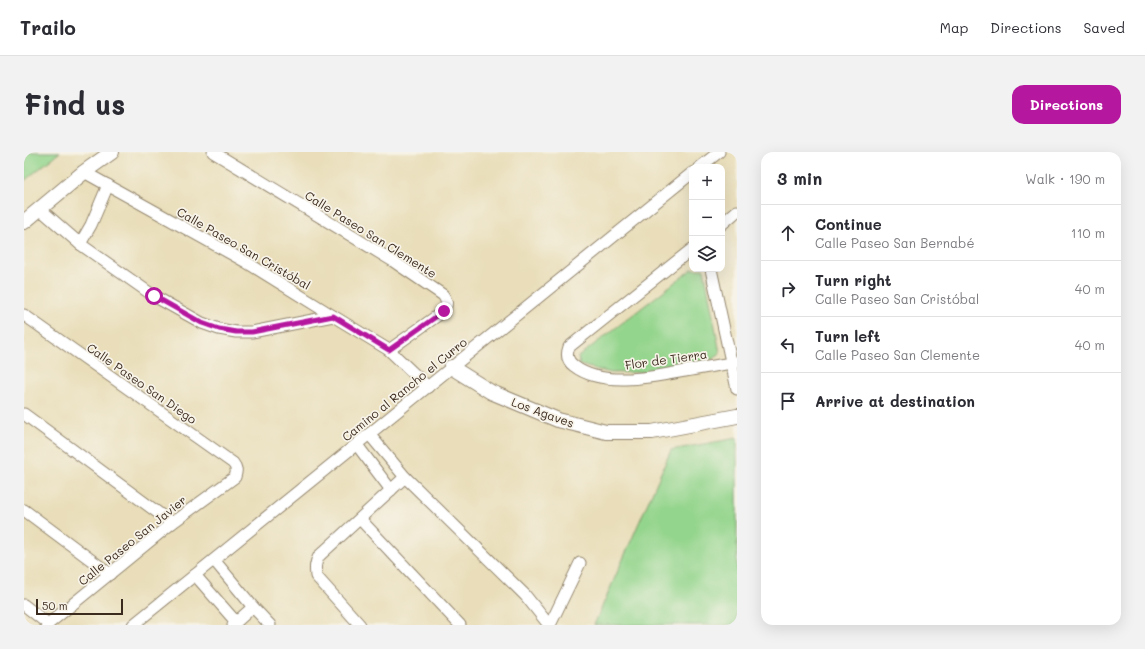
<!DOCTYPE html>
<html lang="en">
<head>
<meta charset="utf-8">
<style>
  :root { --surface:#fff; --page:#f2f2f3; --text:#2b2b33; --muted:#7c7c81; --line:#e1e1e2; --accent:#b5179e }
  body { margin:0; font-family:Mali,sans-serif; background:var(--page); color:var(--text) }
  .controls { position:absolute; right:12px; top:12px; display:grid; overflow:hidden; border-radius:8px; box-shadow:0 4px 16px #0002 }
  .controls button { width:36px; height:36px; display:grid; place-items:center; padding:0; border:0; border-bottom:1px solid var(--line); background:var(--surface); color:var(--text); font:20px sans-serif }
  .scale { position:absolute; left:12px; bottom:10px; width:87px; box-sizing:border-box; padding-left:4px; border:2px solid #3b2a1e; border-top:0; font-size:11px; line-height:14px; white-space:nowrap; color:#3b2a1e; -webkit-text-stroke:3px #f7f3e8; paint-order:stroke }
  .stop { position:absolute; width:12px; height:12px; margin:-9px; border:3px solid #b5179e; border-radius:50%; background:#fff }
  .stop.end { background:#b5179e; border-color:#fff; box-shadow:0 1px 4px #0008 }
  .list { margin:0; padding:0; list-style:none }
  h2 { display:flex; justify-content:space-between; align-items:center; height:52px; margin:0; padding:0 16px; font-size:17px }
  h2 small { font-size:13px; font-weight:400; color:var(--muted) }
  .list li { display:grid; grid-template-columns:26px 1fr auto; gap:12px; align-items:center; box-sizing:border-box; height:56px; padding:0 16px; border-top:1px solid var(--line) }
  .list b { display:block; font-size:15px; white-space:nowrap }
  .list p { margin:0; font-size:13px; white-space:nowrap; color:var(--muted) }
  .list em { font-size:13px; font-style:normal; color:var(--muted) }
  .icon { flex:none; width:22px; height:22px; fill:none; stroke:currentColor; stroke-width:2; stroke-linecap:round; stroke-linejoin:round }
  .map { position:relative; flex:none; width:713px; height:473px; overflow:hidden; border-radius:12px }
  header { display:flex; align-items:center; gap:24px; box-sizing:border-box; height:56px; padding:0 20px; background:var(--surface); border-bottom:1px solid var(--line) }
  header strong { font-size:19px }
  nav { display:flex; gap:22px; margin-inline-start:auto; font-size:14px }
  .intro { display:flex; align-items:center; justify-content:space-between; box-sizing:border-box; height:96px; padding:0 24px }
  h1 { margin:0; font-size:28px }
  .button { padding:10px 18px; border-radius:12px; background:var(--accent); color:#fff; font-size:14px; font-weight:700 }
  main { display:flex; gap:24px; padding:0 24px }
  aside { flex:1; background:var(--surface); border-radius:12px; box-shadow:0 4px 16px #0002 }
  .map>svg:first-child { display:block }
  .green { fill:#94d58d; stroke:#688056 }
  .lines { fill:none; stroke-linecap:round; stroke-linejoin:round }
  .minor-casing { stroke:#92846c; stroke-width:13 }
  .tertiary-casing { stroke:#92846c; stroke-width:16 }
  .minor { stroke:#fff; stroke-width:11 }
  .tertiary { stroke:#fff; stroke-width:14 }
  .route { stroke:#b5179e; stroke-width:5 }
  .labels { text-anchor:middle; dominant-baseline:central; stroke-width:3.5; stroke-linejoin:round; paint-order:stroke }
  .street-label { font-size:12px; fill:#3b2a1e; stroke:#f7f3e8 }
</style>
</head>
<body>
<header>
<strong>Trailo</strong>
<nav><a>Map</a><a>Directions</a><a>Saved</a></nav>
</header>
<div class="intro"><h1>Find us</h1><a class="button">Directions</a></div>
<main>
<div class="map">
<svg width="713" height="473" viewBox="0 0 713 473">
  <rect width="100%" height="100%" fill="#f7f3e8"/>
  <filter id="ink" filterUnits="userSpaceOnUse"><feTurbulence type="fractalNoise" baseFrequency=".025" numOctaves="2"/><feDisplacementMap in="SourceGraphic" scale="8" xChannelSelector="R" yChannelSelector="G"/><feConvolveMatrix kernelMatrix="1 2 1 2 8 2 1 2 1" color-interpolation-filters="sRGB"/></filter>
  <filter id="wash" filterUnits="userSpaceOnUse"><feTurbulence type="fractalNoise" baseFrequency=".012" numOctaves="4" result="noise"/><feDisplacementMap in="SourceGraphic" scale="16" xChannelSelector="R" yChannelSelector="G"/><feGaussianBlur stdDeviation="0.9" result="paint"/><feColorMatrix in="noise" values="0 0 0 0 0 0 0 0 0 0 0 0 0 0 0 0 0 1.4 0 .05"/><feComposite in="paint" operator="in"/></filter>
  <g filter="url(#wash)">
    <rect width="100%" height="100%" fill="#e9deb9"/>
    <g class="green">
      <polygon points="0,0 36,0 0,29"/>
      <polygon points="668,117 680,117 696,201 690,207 623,220 587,221 556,213 554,205"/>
      <polygon points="713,286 713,473 570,473 647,298"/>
    </g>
  </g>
  <g filter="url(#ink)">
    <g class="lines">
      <defs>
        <g id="minor">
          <path d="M189,0L369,109L419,143C423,149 424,152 420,159L365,198"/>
          <polyline points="676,15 695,0"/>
          <polyline points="60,20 222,110 309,164 365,198 404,235"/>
          <polyline points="16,57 56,92 130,144 178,171 195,177 212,180 228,180 309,164"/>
          <polyline points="698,72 713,59"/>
          <polyline points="56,92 67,73 84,33"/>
          <path d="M668,97L545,195C542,203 543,209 550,214C578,236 629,225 661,219C678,216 696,213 713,210"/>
          <polyline points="687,117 713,237"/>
          <path d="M0,163L209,311C213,316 213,319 211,325L148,371L23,473"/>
          <polyline points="0,262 148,371"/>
          <polyline points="345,282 381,325"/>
          <polyline points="333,293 367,338"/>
          <polyline points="0,358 86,422"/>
          <polyline points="336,367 436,473"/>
          <polyline points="190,408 229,455"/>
          <polyline points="171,423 212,470"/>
          <polyline points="0,453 24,472"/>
          <polyline points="109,473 668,21"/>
          <polyline points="209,473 229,455 246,473"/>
          <path d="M336,473L292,424C291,416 291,411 295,404L381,325L501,443L525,473"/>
          <polyline points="526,473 556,411"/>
        </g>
        <g id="tertiary">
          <polyline points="0,70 60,20 88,0"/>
          <polyline points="427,215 467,240 534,268 582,280 628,280 713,264"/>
        </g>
      </defs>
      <use href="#minor" class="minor-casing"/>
      <use href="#tertiary" class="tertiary-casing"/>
      <use href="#minor" class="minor"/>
      <use href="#tertiary" class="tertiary"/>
    </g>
  </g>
  <g class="lines" filter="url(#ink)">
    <polyline class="route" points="130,144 178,171 195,177 212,180 228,180 309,164 365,198 420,159"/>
  </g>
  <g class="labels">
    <g class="street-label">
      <text transform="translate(347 82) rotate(32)">Calle Paseo San Clemente</text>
      <text transform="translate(220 96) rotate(30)">Calle Paseo San Cristóbal</text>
      <text transform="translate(642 207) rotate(-8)">Flor de Tierra</text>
      <text transform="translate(118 231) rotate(35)">Calle Paseo San Diego</text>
      <text transform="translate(380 237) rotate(-39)">Camino al Rancho el Curro</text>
      <text transform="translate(519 260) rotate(20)">Los Agaves</text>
      <text transform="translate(108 388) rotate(-39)">Calle Paseo San Javier</text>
    </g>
  </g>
</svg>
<div class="controls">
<button>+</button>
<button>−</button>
<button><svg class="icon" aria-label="layers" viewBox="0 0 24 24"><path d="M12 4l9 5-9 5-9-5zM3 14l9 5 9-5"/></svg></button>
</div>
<div class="scale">50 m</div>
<div class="stop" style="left:130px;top:144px"></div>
<div class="stop end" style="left:420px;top:159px"></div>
</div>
<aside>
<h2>3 min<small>Walk · 190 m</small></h2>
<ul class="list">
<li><svg class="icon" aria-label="ahead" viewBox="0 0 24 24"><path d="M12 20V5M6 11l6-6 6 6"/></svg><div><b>Continue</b><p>Calle Paseo San Bernabé</p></div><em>110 m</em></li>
<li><svg class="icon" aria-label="right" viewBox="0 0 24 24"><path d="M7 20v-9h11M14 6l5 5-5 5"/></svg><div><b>Turn right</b><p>Calle Paseo San Cristóbal</p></div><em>40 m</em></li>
<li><svg class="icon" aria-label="left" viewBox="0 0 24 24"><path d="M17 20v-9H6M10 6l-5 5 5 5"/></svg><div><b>Turn left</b><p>Calle Paseo San Clemente</p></div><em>40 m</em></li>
<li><svg class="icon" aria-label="arrive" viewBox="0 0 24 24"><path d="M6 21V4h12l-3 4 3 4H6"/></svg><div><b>Arrive at destination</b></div></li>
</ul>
</aside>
</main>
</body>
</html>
